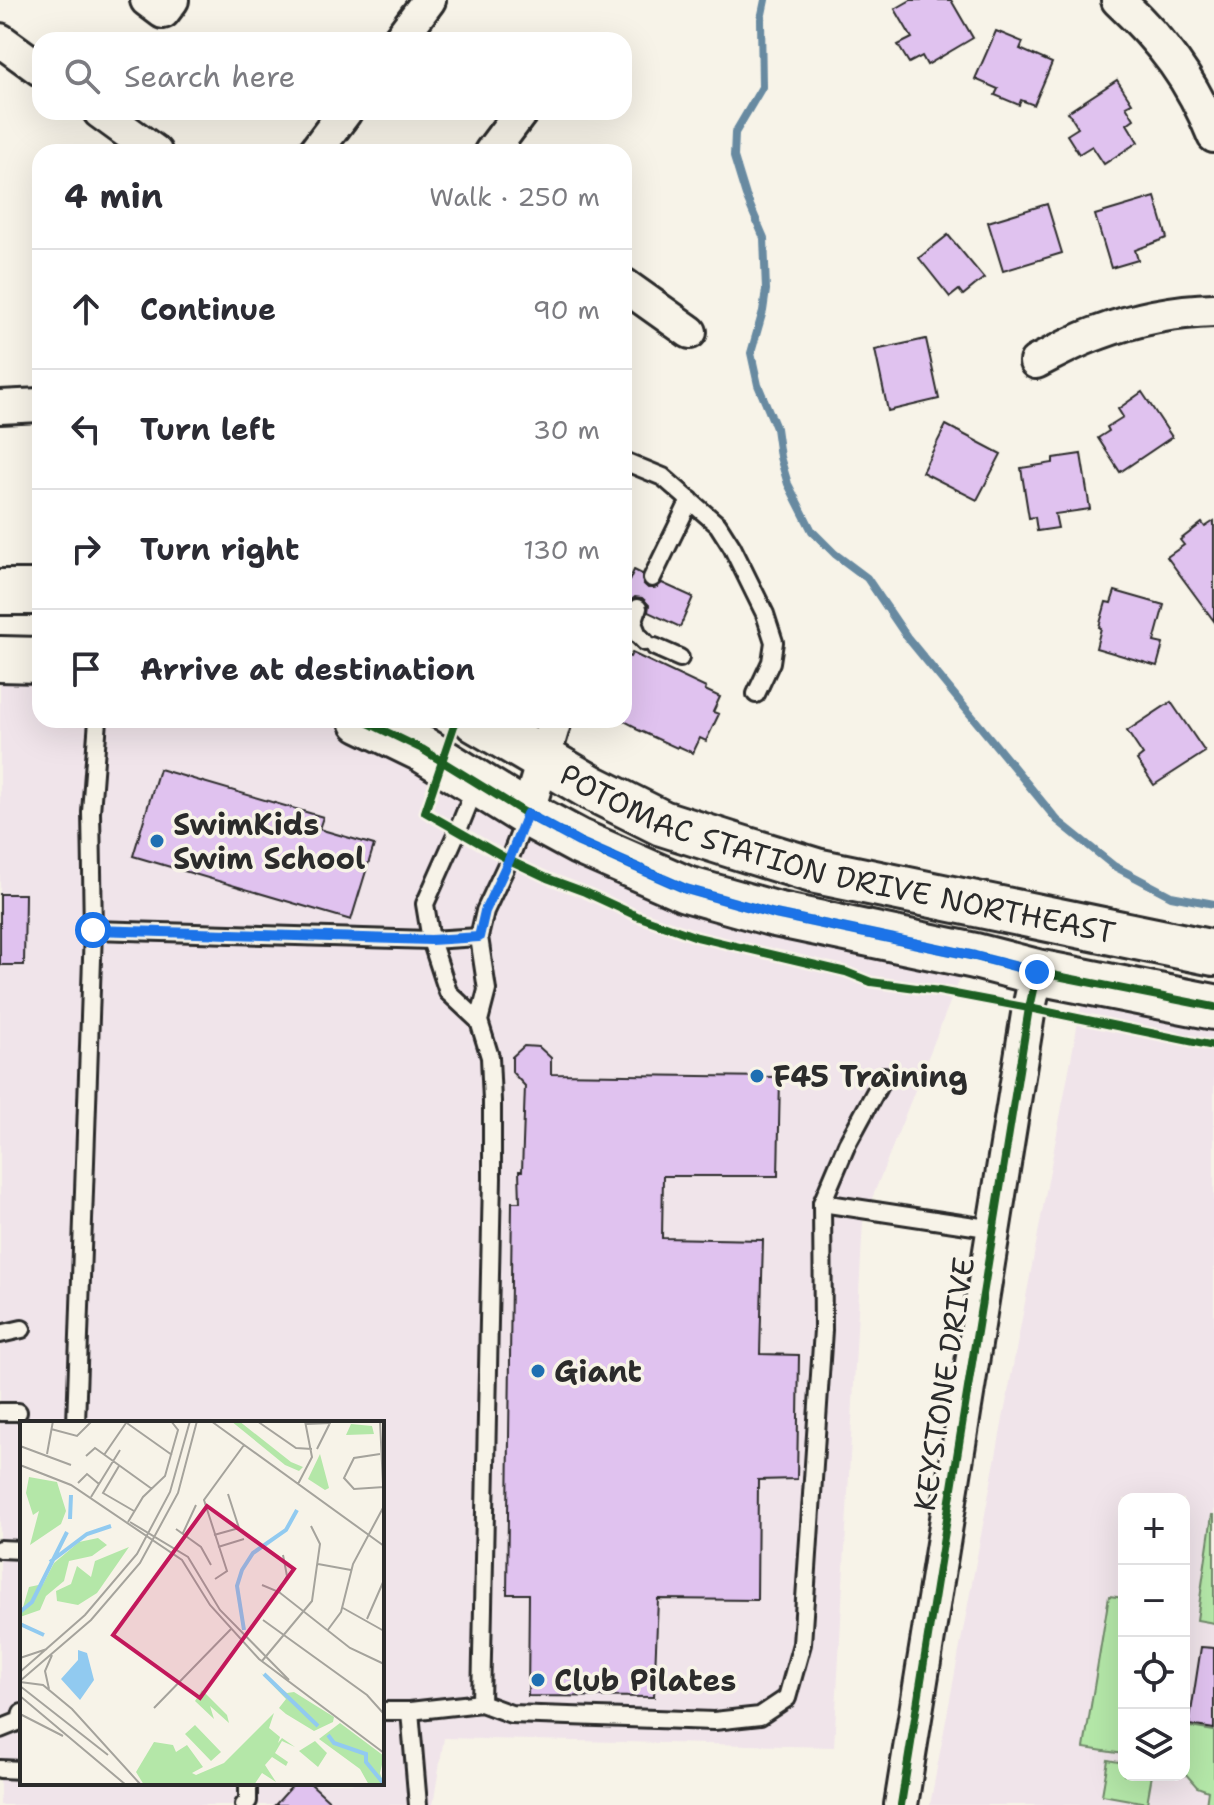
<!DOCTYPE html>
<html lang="en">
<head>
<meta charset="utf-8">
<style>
  :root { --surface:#fff; --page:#f2f2f3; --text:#2b2b33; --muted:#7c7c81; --line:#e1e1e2 }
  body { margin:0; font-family:"Shantell Sans",sans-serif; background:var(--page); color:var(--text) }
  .controls { position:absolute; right:24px; bottom:24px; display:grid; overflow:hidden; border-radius:16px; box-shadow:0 8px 32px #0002 }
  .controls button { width:72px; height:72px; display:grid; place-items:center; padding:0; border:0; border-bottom:2px solid var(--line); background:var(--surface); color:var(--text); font:40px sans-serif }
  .stop { position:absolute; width:24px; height:24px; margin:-18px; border:6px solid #1a73e8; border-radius:50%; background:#fff }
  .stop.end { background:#1a73e8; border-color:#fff; box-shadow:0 2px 8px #0008 }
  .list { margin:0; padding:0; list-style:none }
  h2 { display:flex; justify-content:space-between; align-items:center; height:104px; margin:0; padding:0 32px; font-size:34px }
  h2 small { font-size:26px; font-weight:400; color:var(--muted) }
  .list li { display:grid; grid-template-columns:52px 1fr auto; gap:24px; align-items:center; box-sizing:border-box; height:120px; padding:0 32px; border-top:2px solid var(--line) }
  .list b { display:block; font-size:30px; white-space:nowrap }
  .list em { font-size:26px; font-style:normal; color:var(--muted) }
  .icon { flex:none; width:44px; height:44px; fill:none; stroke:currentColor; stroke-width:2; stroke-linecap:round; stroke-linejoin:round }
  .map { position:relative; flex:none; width:1214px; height:1805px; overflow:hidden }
  .search { position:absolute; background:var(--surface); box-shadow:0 8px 32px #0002; left:32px; top:32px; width:600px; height:88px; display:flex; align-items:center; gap:20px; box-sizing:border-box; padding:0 28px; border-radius:24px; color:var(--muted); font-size:30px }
  .panel { position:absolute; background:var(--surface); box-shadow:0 8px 32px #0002; left:32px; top:144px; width:600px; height:584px; border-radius:24px }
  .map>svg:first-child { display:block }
  .built { fill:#f0e4ea; fill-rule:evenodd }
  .green { fill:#b4e7a8; stroke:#70896a; stroke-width:2 }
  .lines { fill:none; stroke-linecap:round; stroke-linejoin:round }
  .stream { stroke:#688aa1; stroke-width:8 }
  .building { fill:#e0c2ef; stroke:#2b2b2b; stroke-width:2 }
  .lane-casing { stroke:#2b2b2b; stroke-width:22 }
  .street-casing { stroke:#2b2b2b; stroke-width:38 }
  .secondary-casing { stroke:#2b2b2b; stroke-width:50 }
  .lane { stroke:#f7f3e8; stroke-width:16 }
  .street { stroke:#f7f3e8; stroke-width:32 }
  .secondary { stroke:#f7f3e8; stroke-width:44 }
  .cycleway-casing { stroke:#f7f3e8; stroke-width:13 }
  .cycleway { stroke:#1b5e20; stroke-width:8 }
  .route { stroke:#1a73e8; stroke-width:10 }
  .poi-dot { fill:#1f6fb2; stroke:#f7f3e8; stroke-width:3 }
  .labels { text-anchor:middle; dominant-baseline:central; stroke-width:7; stroke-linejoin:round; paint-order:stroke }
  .poi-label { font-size:30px; font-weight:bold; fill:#2b2b2b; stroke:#f7f3e8; text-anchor:start }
  .street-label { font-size:30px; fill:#2b2b2b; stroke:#f7f3e8 }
  .inset-river { fill:none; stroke:#91caf0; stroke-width:4 }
  .inset-road { fill:none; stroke:#a5a39c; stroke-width:2 }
  .view { fill:#c2185b; fill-opacity:0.15; stroke:#c2185b; stroke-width:4 }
  .inset-edge { fill:none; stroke:#2b2b2b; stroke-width:4 }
</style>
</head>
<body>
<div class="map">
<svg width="1214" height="1805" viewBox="0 0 1214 1805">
  <rect width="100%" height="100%" fill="#f7f3e8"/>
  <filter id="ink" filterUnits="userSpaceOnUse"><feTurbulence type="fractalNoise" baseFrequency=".0125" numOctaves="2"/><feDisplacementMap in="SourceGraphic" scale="16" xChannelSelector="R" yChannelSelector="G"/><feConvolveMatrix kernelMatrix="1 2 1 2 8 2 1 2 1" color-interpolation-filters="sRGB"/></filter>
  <g filter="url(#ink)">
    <g class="built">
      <path d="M0,659L40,664V720H332L422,749L579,842L975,956L958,982L863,1221L834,1747L444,1738L433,1805H0ZM22,1423H382V1783H22Z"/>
      <path d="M1082,1001L1214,1027V1805H930ZM1124,1499H1184V1775H1124Z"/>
    </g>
    <g class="green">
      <polygon points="1212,1515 1214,1515 1214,1623 1197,1620"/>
      <polygon points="1109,1596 1124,1598 1124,1754 1084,1748"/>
      <polygon points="1184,1726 1214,1731 1214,1805 1206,1805 1208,1791 1197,1787 1184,1772"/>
      <polygon points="1108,1760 1124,1763 1124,1775 1152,1775 1147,1803 1102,1795"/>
    </g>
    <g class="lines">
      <polyline class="stream" points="765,0 761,19 762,87 735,133 734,157 746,196 764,238 766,290 763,311 751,353 758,385 776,428 780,457 788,484 812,531 835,554 867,578 907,637 1057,820 1114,866 1171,896 1214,904"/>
    </g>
    <g class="building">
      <polygon points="911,0 951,0 973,38 927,65 922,56 909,63 898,45 912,38 895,9"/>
      <polygon points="996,31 1023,42 1020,49 1052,63 1034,105 1021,100 1019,105 995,95 998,89 975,79"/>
      <polygon points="1117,80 1132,103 1126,106 1134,119 1127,124 1138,142 1104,164 1092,146 1079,154 1067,135 1078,128 1068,112"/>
      <polygon points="1155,197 1167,238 1135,250 1138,260 1111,268 1095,215"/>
      <polygon points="1047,204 1062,253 1003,271 988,222"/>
      <polygon points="948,235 984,278 963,295 959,290 950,297 919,258"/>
      <polygon points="926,339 939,399 888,411 875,350"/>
      <polygon points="1142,392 1172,437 1120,472 1098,438 1109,431 1107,427 1123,417 1118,409"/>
      <polygon points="946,425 1001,454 977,500 922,472"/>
      <polygon points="1081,454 1090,509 1055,514 1058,528 1037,531 1035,517 1029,518 1021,468 1053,463 1053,458"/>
      <polygon points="1214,521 1214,621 1167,557 1184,545 1180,540 1202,523 1205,527"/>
      <polygon points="634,570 642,574 643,583 648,588 657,587 662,583 693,597 680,627 648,612 649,605 642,598 635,597 628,603 624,602 624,592"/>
      <polygon points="1115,591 1164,605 1154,642 1163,644 1157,666 1096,648 1101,628 1099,627 1106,602 1111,603"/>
      <polygon points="632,653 706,688 705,690 720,697 713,712 719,714 706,741 700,738 693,753 678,746 677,748 636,729 636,727 624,721 624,654 630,657"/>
      <polygon points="1171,702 1205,752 1154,785 1137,760 1143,755 1127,731"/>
      <polygon points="159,769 323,817 319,829 374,845 351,920 133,856"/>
      <polygon points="0,894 25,894 24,965 0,965"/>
      <polygon points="524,1046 539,1047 551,1058 551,1074 780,1077 778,1176 663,1176 662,1238 763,1240 760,1354 799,1355 797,1479 758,1480 757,1600 658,1599 654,1697 528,1696 529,1594 507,1594 512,1202 520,1202 519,1171 522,1171 525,1086 512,1072 512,1057"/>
      <polygon points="1201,1647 1214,1648 1214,1729 1189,1725"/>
      <polygon points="295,1783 310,1783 334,1805 275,1805"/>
    </g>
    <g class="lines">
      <defs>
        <g id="lane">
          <polyline points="624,461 663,477 718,525 732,547 765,614 774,642 771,662 756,694"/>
          <polyline points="652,578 690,500"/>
          <polyline points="638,608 633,623 638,635 645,642"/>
          <polyline points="655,647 680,658"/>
          <polyline points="477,783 458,830 425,904 431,940 448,992 479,1021"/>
          <polyline points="93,930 431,940 479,937"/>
          <polyline points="822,1203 994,1229"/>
          <polyline points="0,1334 22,1329"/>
          <polyline points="0,1412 18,1412"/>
          <polyline points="76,1423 93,930 91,812 98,720"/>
          <polyline points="0,1549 22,1550"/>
          <polyline points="481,1703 492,1178 492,1101 490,1057 479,1021 487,990 479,937 485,911 509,860 526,817"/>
          <polyline points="382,1711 410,1711 481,1703 511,1714 714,1721 760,1716 787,1698 802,1644 823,1330 822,1203 847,1144 884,1076"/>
          <polyline points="410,1711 418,1805"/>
          <polyline points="0,1729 20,1721 22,1713"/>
          <polyline points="0,1769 22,1770"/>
          <polyline points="244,1805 248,1801 248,1783"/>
        </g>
        <g id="street">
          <polyline points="147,0 163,12 172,0"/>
          <path d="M1118,0C1162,41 1192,80 1214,136"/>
          <polyline points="0,40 40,69"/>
          <polyline points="399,40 429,0"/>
          <polyline points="100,112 155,152"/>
          <polyline points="315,152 345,112"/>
          <polyline points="491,152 521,112"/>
          <polyline points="624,285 690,332"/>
          <path d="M1036,362C1056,352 1077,340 1098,333C1135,319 1175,311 1214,310"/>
          <polyline points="0,407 40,405"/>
          <polyline points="527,814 555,720"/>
          <polyline points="901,1805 1029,1008 1037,972"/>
        </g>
        <g id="secondary">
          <polyline points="0,592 40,592"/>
          <polyline points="0,659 40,660"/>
          <polyline points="362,720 422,749 527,814 579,842 686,889 775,914 975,956 1037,972 1214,1007"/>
          <path id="s1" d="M476,720L592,788L662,823L741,848L816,871L1214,953"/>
        </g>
      </defs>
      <use href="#lane" class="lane-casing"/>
      <use href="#street" class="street-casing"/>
      <use href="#secondary" class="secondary-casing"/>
      <use href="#lane" class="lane"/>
      <use href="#street" class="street"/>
      <use href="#secondary" class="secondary"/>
      <defs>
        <g id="cycleway">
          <polyline points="362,720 422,749 527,814 579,842 686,889 775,914 975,956 1037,972 1214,1007"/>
          <polyline points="456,720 425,812 509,860 547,878 585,892 637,916 697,937 846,972 871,982 939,991 1029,1008 1214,1046"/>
          <polyline points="901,1805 1029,1008 1037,972"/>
        </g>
      </defs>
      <use href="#cycleway" class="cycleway-casing"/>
      <use href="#cycleway" class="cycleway"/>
    </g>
  </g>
  <g class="lines" filter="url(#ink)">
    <polyline class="route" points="93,930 431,940 479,937 485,911 509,860 527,814 579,842 686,889 775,914 975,956 1037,972"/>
  </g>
  <g class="poi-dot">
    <circle cx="157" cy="841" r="8"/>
    <circle cx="757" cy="1076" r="8"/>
    <circle cx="538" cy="1371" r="8"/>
    <circle cx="538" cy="1680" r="8"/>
  </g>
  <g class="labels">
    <g class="poi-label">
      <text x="173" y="824">SwimKids<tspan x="173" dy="34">Swim School</tspan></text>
      <text x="773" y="1076">F45 Training</text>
      <text x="554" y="1371">Giant</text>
      <text x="554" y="1680">Club Pilates</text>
    </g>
    <g class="street-label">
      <text stroke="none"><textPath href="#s1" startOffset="390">POTOMAC STATION DRIVE NORTHEAST</textPath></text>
      <text transform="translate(944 1384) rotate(-81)">KEYSTONE DRIVE</text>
    </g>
  </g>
  <g transform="translate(20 1421)">
    <rect width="364" height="364" fill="#f7f3e8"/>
    <path d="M219,0L271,41L283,46L279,50L265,44L211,0ZM331,3L352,5L354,13L326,14ZM300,33L309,67L305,69L288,58ZM9,56L37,61L46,90L41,103L10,124L19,90L13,94L6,72ZM78,117L87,124L72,135L49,140L44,160L26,175L20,189L0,196L9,166L23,163L34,142L59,121ZM109,126L77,172L58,184L37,180L36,170L51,163L57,145L71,156L75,140ZM241,252L267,272L274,271L314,296L313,301L294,310L266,293L259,287L266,278ZM182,269L207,294L209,302L190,285L194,298L175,280ZM254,292L249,307L260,316L258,322L262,317L275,326L262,320L255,332L268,341L266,345L252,336L245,344L256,361L242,352L234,364H124L116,351L134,321L153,324L156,331L167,324L183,346L172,352L176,354L204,342ZM320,302L364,335L360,352L364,364H349L340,348L299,318ZM175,304L201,331L191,340L165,313ZM295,320L307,332L298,346L279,330Z" fill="#b4e7a8"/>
    <path d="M58,229L67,232L74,259L60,279L41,258L58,239Z" fill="#91caf0"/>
    <path class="inset-river" d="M50,98L51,74M30,141L67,113L91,105M0,191L12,181L47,111M0,203L24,214M224,209L217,165L222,149L233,132L266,109L277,89M244,253L298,305M308,314L314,322L346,333V341L364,363"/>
    <path class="inset-road" d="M104,0L152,34M191,0L364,125M237,0L276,27L292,28M360,0L364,84M286,3L311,2M31,8L57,15L72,0M0,25L51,44M297,28L311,0M27,33L33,0M360,33L334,37L324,57L334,68L364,66M84,34L106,2M66,35L75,27L132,68M0,44L51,64L162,139L190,184L239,238L364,332M99,45L83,72L114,90M58,62L67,53L79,63M278,63L292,36L285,0M71,76L100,29M108,101L123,76L145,55L158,9L151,0M110,101L168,136L200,189L269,259M156,108L181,126L191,144M163,112L176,84M194,114L219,107L208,73M198,126L224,118M298,143L331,149M195,158L207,150L184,79L224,24M242,164L259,171L330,227L364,243M259,171L267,155L263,134M323,187L364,210M347,198L364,159M243,199L347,274L364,293M307,210L321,191L333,143L364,85M0,237L27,228M242,240L292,180L300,123L291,105M0,251L65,194L117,133L150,71L170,0M0,260L71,199L120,142L158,72L177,0M0,261L23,264L52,288L121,364M0,265L88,334M29,268L25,250L32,234M0,275L106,364M134,287L211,208M0,293L43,315"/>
    <path class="view" d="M187,85L274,148L180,277L93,214Z"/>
    <rect width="364" height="364" class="inset-edge"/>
  </g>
</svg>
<div class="controls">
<button>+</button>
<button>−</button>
<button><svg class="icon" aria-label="locate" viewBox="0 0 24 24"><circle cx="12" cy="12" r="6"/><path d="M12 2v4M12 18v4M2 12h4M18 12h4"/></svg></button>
<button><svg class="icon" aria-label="layers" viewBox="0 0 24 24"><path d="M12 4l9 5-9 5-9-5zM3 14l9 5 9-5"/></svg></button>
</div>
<div class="stop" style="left:93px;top:930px"></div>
<div class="stop end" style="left:1037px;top:972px"></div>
<div class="search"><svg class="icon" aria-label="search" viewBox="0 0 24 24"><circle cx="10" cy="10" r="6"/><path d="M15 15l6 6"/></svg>Search here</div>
<section class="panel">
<h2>4 min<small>Walk · 250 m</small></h2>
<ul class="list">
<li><svg class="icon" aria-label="ahead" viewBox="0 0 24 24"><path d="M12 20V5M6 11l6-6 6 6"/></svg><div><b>Continue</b></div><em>90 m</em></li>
<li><svg class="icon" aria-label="left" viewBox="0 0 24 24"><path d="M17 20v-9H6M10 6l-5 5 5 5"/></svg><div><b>Turn left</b></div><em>30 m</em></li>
<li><svg class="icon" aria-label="right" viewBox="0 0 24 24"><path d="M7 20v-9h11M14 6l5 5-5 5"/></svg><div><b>Turn right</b></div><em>130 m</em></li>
<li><svg class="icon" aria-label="arrive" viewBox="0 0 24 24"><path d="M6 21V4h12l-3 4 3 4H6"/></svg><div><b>Arrive at destination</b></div></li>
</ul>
</section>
</div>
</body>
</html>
